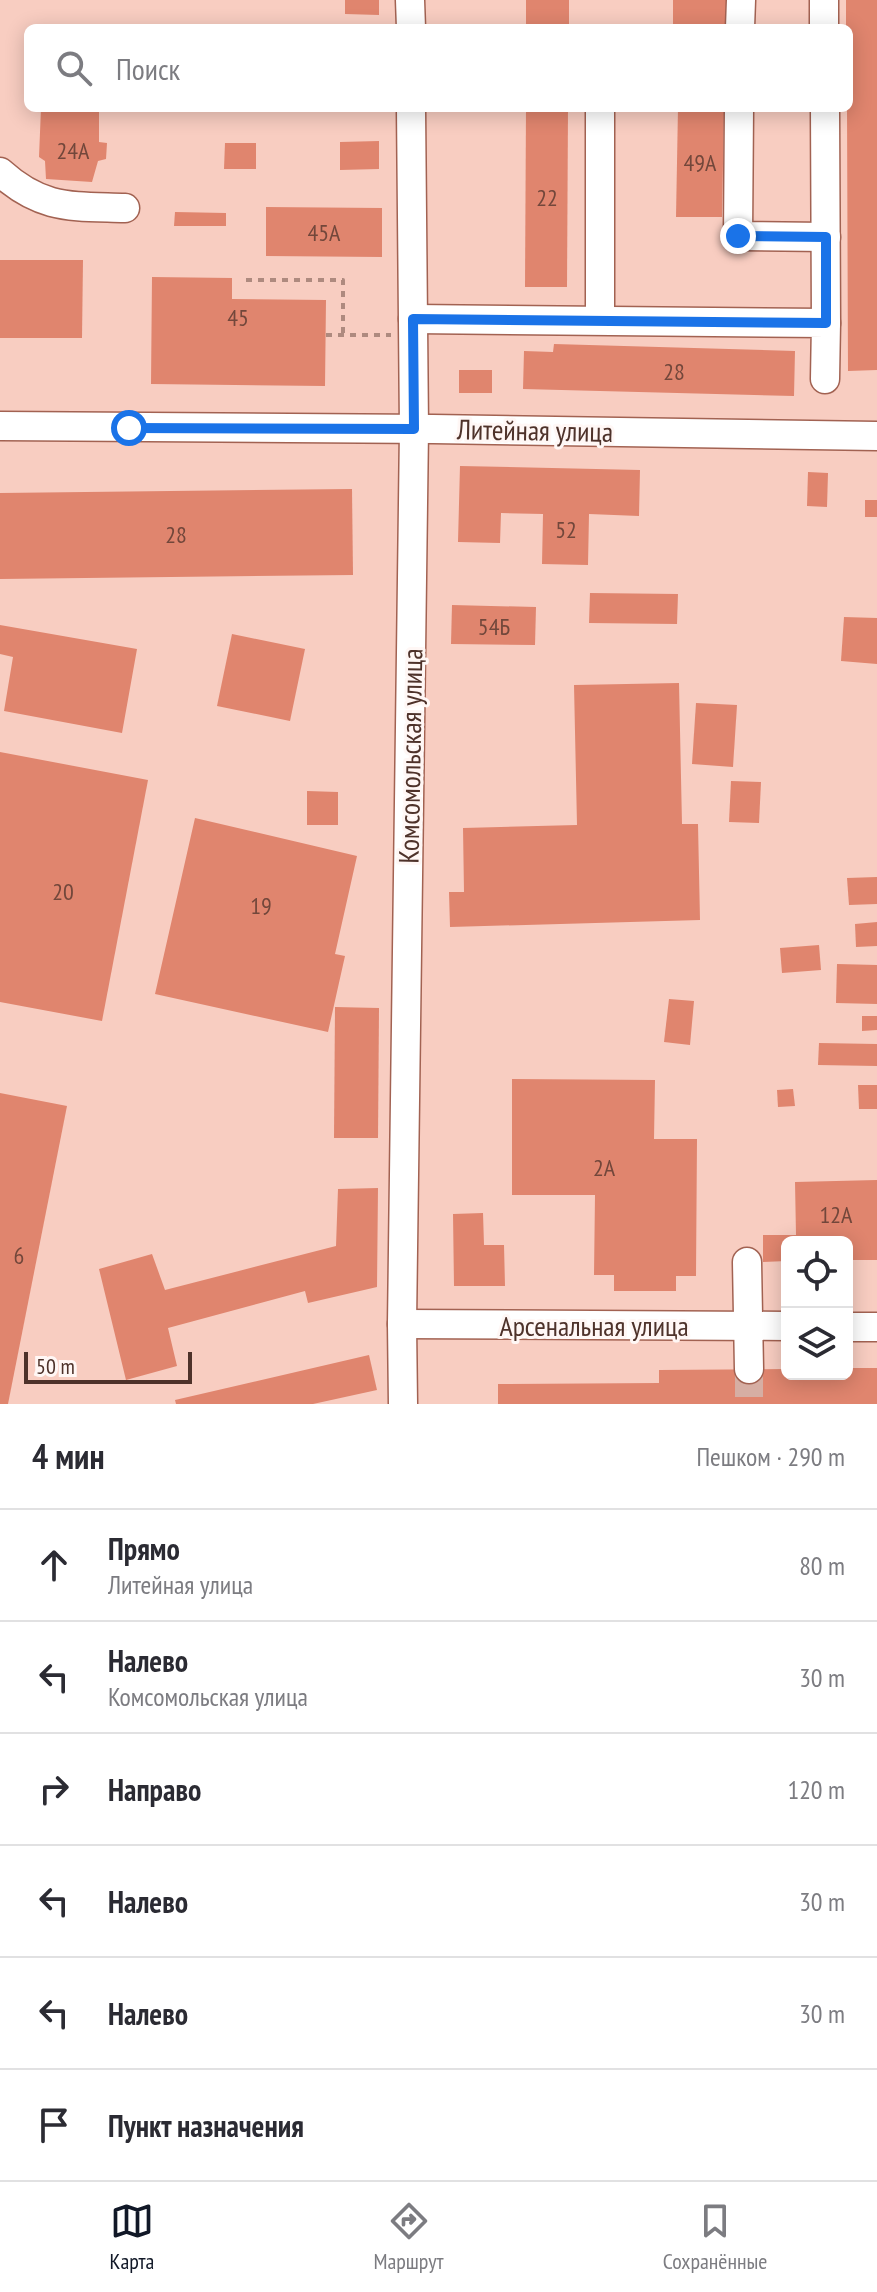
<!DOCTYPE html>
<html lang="ru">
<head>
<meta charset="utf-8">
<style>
  :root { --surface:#fff; --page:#f2f2f3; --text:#2b2b33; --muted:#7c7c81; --line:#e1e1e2; --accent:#111827 }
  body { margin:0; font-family:"PT Sans Narrow",sans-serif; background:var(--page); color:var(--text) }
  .controls { position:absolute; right:24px; bottom:24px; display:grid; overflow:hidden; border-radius:12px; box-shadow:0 4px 20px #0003 }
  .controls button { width:72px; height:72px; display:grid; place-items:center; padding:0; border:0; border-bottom:2px solid var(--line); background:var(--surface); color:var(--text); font:40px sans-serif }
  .scale { position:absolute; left:24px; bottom:20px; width:168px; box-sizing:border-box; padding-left:8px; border:4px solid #4e322a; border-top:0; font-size:22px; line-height:28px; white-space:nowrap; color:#4e322a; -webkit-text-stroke:6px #fff7f5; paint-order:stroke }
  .stop { position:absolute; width:24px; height:24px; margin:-18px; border:6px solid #1a73e8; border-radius:50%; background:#fff }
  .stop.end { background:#1a73e8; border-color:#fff; box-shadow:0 2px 8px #0008 }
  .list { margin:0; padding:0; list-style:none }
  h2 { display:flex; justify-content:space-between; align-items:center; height:104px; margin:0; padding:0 32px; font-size:34px }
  h2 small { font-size:26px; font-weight:400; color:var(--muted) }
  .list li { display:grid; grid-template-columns:52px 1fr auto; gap:24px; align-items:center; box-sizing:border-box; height:112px; padding:0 32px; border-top:2px solid var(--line) }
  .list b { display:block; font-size:30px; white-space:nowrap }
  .list p { margin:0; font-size:26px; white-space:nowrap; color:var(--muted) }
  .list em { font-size:26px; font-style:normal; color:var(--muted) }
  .icon { flex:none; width:44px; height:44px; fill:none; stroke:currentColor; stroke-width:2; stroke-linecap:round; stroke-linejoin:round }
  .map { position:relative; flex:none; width:877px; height:1404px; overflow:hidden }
  .search { position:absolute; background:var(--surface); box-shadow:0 4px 20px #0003; left:24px; right:24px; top:24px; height:88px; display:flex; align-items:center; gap:20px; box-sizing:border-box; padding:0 28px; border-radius:12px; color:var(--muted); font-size:30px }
  .sheet { height:776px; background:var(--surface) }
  nav { display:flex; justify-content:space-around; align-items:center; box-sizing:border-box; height:112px; border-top:2px solid var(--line); background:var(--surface); font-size:22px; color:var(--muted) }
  nav a { display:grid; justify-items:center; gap:4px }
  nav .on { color:var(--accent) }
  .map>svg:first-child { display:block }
  .building { fill:#e0856e }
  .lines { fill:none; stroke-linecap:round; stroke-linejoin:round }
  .minor-tunnel { stroke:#d6aea3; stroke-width:28; stroke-dasharray:28 14; stroke-linecap:butt }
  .minor-casing { stroke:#a26252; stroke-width:31 }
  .path { stroke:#ae8a7f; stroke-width:4; stroke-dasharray:6 6; stroke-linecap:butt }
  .minor { stroke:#fff; stroke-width:28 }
  .route { stroke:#1a73e8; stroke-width:10 }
  .labels { text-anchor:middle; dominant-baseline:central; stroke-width:6; stroke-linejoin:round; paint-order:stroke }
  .number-label { font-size:24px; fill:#72473b }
  .street-label { font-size:28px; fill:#4e322a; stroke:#fff7f5 }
</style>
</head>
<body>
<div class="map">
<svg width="877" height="1404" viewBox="0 0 877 1404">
  <rect width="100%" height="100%" fill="#f8cdc1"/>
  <g class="building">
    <polygon points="345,0 379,0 379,15 345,14"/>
    <rect x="526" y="0" width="43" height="28"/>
    <polygon points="673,0 732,0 733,28 673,28"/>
    <polygon points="846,0 877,0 877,370 848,371 847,108 849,108 849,28 846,28"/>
    <polygon points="41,108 99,108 99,142 107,143 106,159 98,161 92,182 46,179 45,161 39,157"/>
    <polygon points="526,108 568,108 567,287 525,287"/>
    <polygon points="678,108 724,108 722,217 676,217"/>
    <polygon points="379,141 379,169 340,170 340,142"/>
    <polygon points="225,143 256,143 256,169 224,169"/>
    <polygon points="266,207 382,208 382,257 266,256"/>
    <polygon points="175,212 226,213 226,226 174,226"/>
    <polygon points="0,260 83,260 82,338 0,338"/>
    <polygon points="152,277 232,278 232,299 326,300 325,386 151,384"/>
    <polygon points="554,344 795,351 794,396 523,389 524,351 553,352"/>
    <rect x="459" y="370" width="33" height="23"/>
    <polygon points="460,466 640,470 639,516 589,514 588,565 542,564 543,514 501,513 500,543 458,542"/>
    <polygon points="808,472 828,473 827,507 807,506"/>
    <polygon points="352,489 353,575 0,579 0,493"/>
    <rect x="865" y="500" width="12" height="17"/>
    <polygon points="590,593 678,594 677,624 589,623"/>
    <polygon points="452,605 536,607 535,645 451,644"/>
    <polygon points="844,617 877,618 877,664 841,661"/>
    <polygon points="0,625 137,649 122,733 4,711 13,657 0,654"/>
    <polygon points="232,634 305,649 290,721 217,706"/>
    <polygon points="679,683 682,824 698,824 700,920 450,927 449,892 464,892 463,828 577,825 574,685"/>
    <polygon points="696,703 737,705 733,767 692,764"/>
    <polygon points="0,752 148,780 102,1021 0,1002"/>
    <polygon points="731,781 761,782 759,823 729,822"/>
    <polygon points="307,791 338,792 338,825 307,825"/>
    <polygon points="195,818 357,856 335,954 345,956 328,1032 155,994"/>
    <polygon points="877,877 877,904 849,905 847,878"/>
    <polygon points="877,922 877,946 856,947 855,924"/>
    <polygon points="819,945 821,970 782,973 780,948"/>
    <polygon points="837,964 877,965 877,1004 836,1003"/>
    <polygon points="669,999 694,1001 690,1045 664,1042"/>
    <polygon points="335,1007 379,1008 378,1138 334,1138"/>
    <polygon points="862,1016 877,1016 877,1030 862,1031"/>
    <polygon points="819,1043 877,1044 877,1066 818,1065"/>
    <polygon points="512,1079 655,1080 654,1139 697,1139 696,1276 676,1276 676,1291 614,1291 614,1275 594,1275 595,1195 512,1195"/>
    <polygon points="858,1085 877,1085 877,1109 859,1109"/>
    <polygon points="793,1089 795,1106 778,1107 777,1090"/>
    <polygon points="0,1093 67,1106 8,1404 0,1404"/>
    <polygon points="877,1180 877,1260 847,1260 847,1242 787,1242 787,1261 763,1262 763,1235 796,1235 795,1182"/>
    <polygon points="378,1188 377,1287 308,1303 305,1291 168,1328 177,1366 126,1380 99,1269 152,1254 165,1290 336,1246 338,1189"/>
    <polygon points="483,1213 484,1245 504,1245 505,1286 454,1286 453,1214"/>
    <polygon points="369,1355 377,1390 313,1404 176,1404 175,1400"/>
    <polygon points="847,1368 877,1368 877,1404 498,1404 498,1384 659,1383 659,1370 787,1369 787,1374 847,1374"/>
  </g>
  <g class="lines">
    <polyline class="minor-tunnel" points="749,1369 749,1404"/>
    <defs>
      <g id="minor">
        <polyline points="410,0 411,28"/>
        <polyline points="824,0 824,28"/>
        <polyline points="740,28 741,0"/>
        <polyline points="739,108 738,236 826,237"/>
        <polyline points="825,108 826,323"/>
        <path d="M0,172C42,210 71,206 125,208"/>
        <polyline points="413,319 826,323 825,379"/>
        <polyline points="600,320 600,108"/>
        <polyline points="0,426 433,429 877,436"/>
        <polyline points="747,1262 749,1369"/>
        <polyline points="402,1324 787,1326"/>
        <polyline points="847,1327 877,1327"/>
        <polyline points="403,1404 402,1324 414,429 411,108"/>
      </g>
    </defs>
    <use href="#minor" class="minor-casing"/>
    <g class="path">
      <polyline points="246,280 343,280 343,335"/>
      <polyline points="326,335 391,335"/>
    </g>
    <use href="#minor" class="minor"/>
  </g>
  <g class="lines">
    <polyline class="route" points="129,428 414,429 413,319 826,323 826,237 738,236"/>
  </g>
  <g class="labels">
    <g class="number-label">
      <text x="73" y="150">24А</text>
      <text x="700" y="162">49А</text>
      <text x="547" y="197">22</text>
      <text x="324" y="232">45А</text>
      <text x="238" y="317">45</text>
      <text x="674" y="371">28</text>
      <text x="566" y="529">52</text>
      <text x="176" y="534">28</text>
      <text x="494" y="626">54Б</text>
      <text x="63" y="891">20</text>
      <text x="261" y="905">19</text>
      <text x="604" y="1167">2А</text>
      <text x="836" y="1214">12А</text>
      <text x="19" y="1255">6</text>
    </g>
    <g class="street-label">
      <text transform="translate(535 430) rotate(1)">Литейная улица</text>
      <text transform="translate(410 756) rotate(-89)">Комсомольская улица</text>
      <text x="594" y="1325">Арсенальная улица</text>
    </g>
  </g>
</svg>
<div class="controls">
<button><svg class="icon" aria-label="locate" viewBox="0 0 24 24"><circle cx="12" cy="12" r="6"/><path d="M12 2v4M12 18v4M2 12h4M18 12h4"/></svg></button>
<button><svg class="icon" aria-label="layers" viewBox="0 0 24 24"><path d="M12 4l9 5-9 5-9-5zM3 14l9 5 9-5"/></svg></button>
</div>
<div class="scale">50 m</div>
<div class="stop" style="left:129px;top:428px"></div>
<div class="stop end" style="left:738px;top:236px"></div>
<div class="search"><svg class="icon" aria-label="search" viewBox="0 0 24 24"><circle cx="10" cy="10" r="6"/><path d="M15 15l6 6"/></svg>Поиск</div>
</div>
<section class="sheet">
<h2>4 мин<small>Пешком · 290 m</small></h2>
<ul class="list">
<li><svg class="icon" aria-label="ahead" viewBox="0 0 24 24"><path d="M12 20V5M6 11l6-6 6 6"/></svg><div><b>Прямо</b><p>Литейная улица</p></div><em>80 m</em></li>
<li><svg class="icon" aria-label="left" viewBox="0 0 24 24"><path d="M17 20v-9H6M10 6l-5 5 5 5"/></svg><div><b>Налево</b><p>Комсомольская улица</p></div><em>30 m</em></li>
<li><svg class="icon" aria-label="right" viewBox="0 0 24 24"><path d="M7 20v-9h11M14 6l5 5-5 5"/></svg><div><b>Направо</b></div><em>120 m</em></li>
<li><svg class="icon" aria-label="left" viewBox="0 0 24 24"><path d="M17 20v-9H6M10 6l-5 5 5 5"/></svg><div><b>Налево</b></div><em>30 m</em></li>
<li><svg class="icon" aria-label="left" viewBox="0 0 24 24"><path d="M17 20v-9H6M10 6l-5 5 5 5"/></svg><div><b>Налево</b></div><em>30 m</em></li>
<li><svg class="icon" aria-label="arrive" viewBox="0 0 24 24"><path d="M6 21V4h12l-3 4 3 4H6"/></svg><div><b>Пункт назначения</b></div></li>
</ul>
</section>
<nav>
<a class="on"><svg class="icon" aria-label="map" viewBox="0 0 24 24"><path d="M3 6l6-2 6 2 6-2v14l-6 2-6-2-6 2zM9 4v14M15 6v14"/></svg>Карта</a>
<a><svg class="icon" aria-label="directions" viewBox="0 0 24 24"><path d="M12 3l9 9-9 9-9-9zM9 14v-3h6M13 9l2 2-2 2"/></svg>Маршрут</a>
<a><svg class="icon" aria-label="saved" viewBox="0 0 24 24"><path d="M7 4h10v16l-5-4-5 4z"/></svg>Сохранённые</a>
</nav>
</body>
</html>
